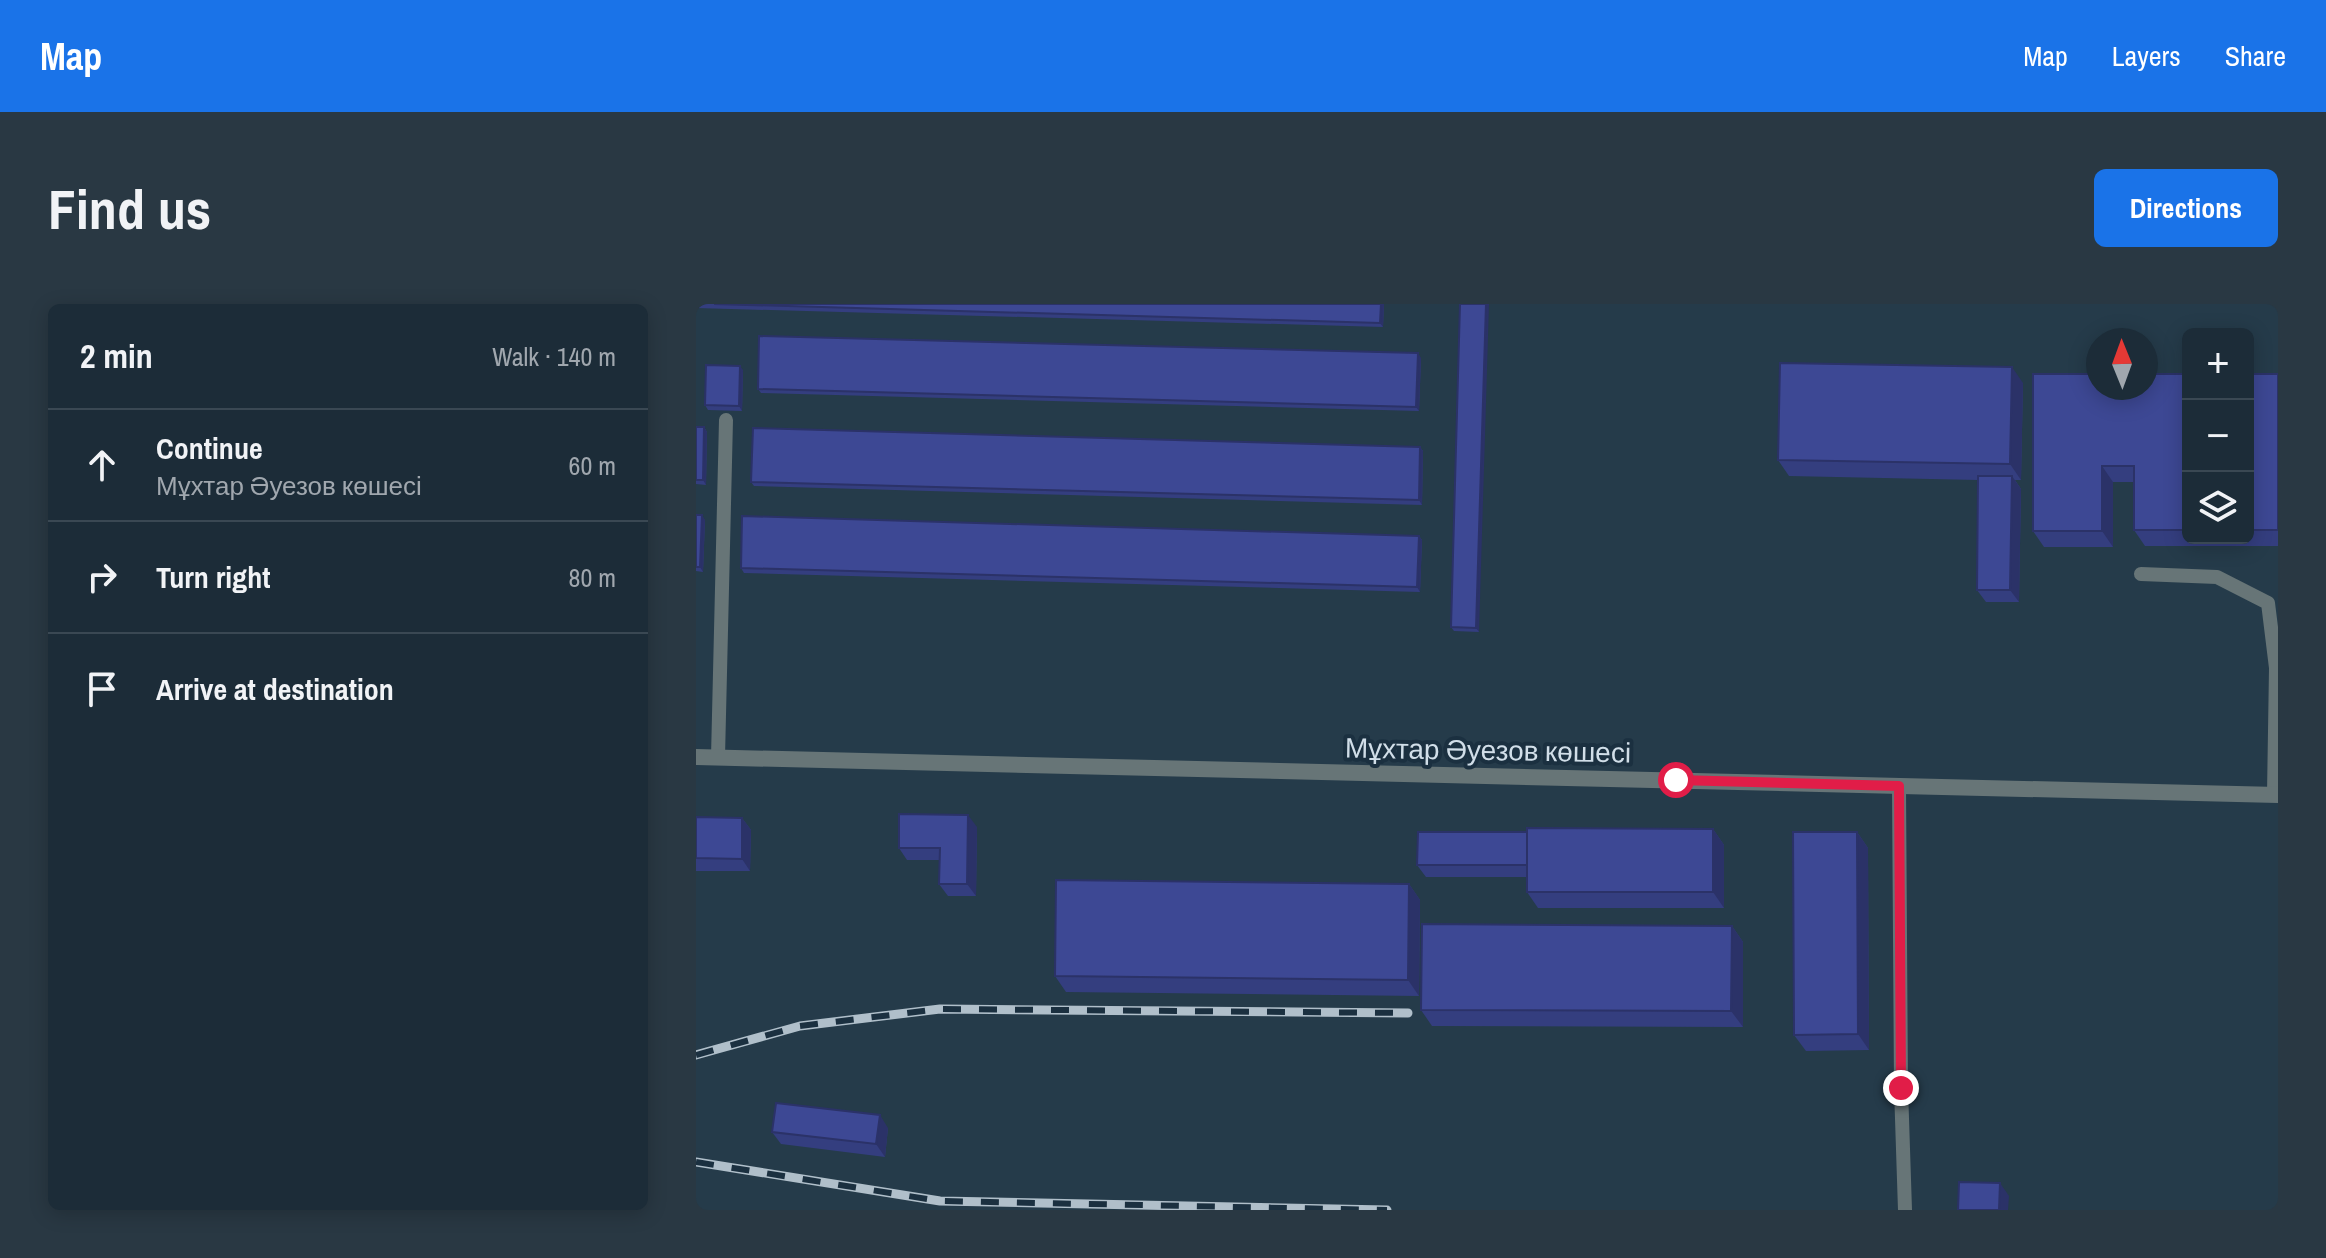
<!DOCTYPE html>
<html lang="en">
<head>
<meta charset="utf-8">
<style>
  :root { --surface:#1c2c38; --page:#293843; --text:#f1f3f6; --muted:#a0a7ae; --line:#3a4853; --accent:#1a73e8 }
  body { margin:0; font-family:"Archivo Narrow",sans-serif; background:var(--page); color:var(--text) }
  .controls { position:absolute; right:24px; top:24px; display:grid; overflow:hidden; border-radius:12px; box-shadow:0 4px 20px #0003 }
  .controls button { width:72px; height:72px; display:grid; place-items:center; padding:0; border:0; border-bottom:2px solid var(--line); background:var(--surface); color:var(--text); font:40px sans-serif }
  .compass { position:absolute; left:1390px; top:24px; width:72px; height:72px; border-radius:50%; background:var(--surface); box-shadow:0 4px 20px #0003; rotate:359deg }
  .stop { position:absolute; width:24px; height:24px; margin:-18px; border:6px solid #e11d48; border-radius:50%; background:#fff }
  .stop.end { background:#e11d48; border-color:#fff; box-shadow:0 2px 8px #0008 }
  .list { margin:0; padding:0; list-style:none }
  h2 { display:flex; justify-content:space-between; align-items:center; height:104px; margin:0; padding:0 32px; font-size:34px }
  h2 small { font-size:26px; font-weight:400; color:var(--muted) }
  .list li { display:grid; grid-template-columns:52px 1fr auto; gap:24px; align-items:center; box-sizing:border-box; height:112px; padding:0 32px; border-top:2px solid var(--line) }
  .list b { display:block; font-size:30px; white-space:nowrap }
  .list p { margin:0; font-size:26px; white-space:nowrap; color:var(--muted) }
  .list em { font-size:26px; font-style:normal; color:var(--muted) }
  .icon { flex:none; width:44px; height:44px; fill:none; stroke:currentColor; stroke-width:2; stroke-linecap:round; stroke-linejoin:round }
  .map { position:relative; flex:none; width:1582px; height:906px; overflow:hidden; border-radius:12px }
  header { display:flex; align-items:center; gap:48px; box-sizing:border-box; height:112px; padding:0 40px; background:var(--accent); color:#fff }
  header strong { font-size:38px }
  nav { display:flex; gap:44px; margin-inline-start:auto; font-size:28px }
  .intro { display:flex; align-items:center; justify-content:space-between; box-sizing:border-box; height:192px; padding:0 48px }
  h1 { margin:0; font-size:56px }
  .button { padding:20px 36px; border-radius:12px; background:var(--accent); color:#fff; font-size:28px; font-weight:700 }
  main { display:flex; gap:48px; padding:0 48px }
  aside { flex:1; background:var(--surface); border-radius:12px; box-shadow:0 4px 20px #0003 }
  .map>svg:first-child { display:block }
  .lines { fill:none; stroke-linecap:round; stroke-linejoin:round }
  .service { stroke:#677577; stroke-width:14 }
  .tertiary { stroke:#677577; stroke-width:16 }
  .rail-casing { stroke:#b0bfca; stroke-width:9 }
  .rail { stroke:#1b3040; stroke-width:6; stroke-dasharray:18; stroke-linecap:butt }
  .wall { fill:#343e7f }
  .shaded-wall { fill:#2b3268 }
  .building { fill:#3d4894; stroke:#2b3268; stroke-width:2 }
  .route { stroke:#e11d48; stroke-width:10 }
  .labels { text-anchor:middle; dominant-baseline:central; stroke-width:8; stroke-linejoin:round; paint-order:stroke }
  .street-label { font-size:28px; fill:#d1dee8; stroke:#1b3040 }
</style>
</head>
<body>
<header>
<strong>Map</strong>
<nav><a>Map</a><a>Layers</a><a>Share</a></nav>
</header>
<div class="intro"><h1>Find us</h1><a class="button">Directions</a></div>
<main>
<aside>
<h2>2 min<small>Walk · 140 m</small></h2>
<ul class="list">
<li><svg class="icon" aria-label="ahead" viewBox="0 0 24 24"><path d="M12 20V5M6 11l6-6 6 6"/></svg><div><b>Continue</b><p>Мұхтар Әуезов көшесі</p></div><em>60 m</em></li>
<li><svg class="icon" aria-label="right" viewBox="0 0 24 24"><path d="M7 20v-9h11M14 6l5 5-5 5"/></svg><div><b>Turn right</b></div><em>80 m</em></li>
<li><svg class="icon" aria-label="arrive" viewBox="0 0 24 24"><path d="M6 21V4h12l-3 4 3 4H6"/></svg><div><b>Arrive at destination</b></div></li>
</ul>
</aside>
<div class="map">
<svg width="1582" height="906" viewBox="0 0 1582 906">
  <rect width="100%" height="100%" fill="#253b4a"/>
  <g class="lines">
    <g class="service">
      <polyline points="1445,270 1521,273 1572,299 1580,364 1578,490"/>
      <polyline points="22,453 30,116"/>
      <polyline points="1203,482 1205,784 1209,906"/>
    </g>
    <polyline class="tertiary" points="0,453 1582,491"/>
    <defs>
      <g id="rail">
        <polyline points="0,751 104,722 244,705 712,709"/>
        <polyline points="0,858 244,897 691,906"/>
      </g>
    </defs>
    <use href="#rail" class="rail-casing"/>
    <use href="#rail" class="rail"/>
  </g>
  <g class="wall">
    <polygon points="0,0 688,0 687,23 0,4"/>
    <polygon points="764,0 783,328 758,327 755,323"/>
    <polygon points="725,54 723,107 65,89 62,85"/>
    <polygon points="47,66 46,107 12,106 9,101"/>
    <polygon points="1492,70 1492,234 1552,234 1552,70 1582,70 1582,242 1449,242 1438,226 1438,178 1417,178 1417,243 1348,243 1337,227"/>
    <polygon points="1327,79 1325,176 1319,176 1325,185 1323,298 1290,298 1281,286 1282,176 1093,172 1082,156"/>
    <polygon points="0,123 8,123 11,128 10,181 0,180"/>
    <polygon points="724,143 727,147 726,201 58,182 55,178"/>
    <polygon points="0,211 9,216 7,268 0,267"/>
    <polygon points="723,232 726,236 724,288 48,269 45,264"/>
    <polygon points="0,513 46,514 55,526 54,567 0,567"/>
    <polygon points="281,523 280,592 252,592 243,580 244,556 211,556 203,544"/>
    <polygon points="1017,525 1028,541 1028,604 842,604 831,588 831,573 730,573 721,561 831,528"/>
    <polygon points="1161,528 1172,544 1173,746 1110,747 1098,731"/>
    <polygon points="713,580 724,596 723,692 370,688 359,672"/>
    <polygon points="1036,622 1047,638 1047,723 736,722 725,706"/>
    <polygon points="192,824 189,853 85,840 76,828"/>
  </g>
  <g class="shaded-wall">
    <polygon points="685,0 688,0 687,23 684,19"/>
    <polygon points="790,0 793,0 783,328 780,324"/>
    <polygon points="722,49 725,54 723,107 720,103"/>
    <polygon points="44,62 47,66 46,107 43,102"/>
    <polygon points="1316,63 1327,79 1325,176 1314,160"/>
    <polygon points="8,123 11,128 10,181 7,176"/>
    <polygon points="724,143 727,147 726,201 723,196"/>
    <polygon points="1406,162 1417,178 1417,243 1406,227"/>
    <polygon points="1316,172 1325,185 1323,298 1314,286"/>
    <polygon points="6,211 9,216 7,268 4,263"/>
    <polygon points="723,232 726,236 724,288 721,283"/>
    <polygon points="272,511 281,523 280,592 271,580"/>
    <polygon points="46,514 55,526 54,567 46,555"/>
    <polygon points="1017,525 1028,541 1028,604 1017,588"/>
    <polygon points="1161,528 1172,544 1173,746 1162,730"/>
    <polygon points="713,580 724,596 723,692 712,676"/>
    <polygon points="1036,622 1047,638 1047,723 1035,707"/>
    <polygon points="184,811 192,824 189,853 180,840"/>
    <polygon points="1304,879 1313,892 1312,906 1303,906"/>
  </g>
  <g class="building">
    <polygon points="18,0 685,0 684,19"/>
    <polygon points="764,0 790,0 780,324 755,323"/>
    <polygon points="63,32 722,49 720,103 62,85"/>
    <polygon points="1084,59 1316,63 1314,160 1082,156"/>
    <polygon points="10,61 44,62 43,102 9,101"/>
    <polygon points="1337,70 1402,70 1402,84 1450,84 1450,70 1492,70 1492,226 1438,226 1438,162 1406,162 1406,227 1337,227"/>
    <rect x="1552" y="70" width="30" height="156"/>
    <polygon points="0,123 8,123 7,176 0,176"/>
    <polygon points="57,124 724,143 723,196 55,178"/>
    <polygon points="1282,172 1316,172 1314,286 1281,286"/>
    <polygon points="0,211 6,211 4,263 0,263"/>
    <polygon points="46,212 723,232 721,283 45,264"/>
    <polygon points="203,510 272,511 271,580 243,580 244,544 203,544"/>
    <polygon points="0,513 46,514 46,555 0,554"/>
    <polygon points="831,524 1017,525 1017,588 831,588"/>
    <polygon points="722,528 831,528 831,561 721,561"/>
    <polygon points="1097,528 1161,528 1162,730 1098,731"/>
    <polygon points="360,576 713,580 712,676 359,672"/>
    <polygon points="726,620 1036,622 1035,707 725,706"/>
    <polygon points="80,799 184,811 180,840 76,828"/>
    <polygon points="1263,878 1304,879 1303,906 1262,906"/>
  </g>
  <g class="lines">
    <polyline class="route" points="980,476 1203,482 1205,784"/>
  </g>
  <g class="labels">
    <g class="street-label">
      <text transform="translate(792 446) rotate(1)">Мұхтар Әуезов көшесі</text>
    </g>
  </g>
</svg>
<div class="controls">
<button>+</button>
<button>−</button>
<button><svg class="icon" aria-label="layers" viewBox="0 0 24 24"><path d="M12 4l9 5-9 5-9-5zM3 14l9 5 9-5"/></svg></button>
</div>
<svg class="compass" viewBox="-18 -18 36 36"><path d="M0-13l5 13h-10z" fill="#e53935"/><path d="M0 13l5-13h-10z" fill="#a0a7ae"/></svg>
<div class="stop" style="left:980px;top:476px"></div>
<div class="stop end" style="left:1205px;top:784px"></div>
</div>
</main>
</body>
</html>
